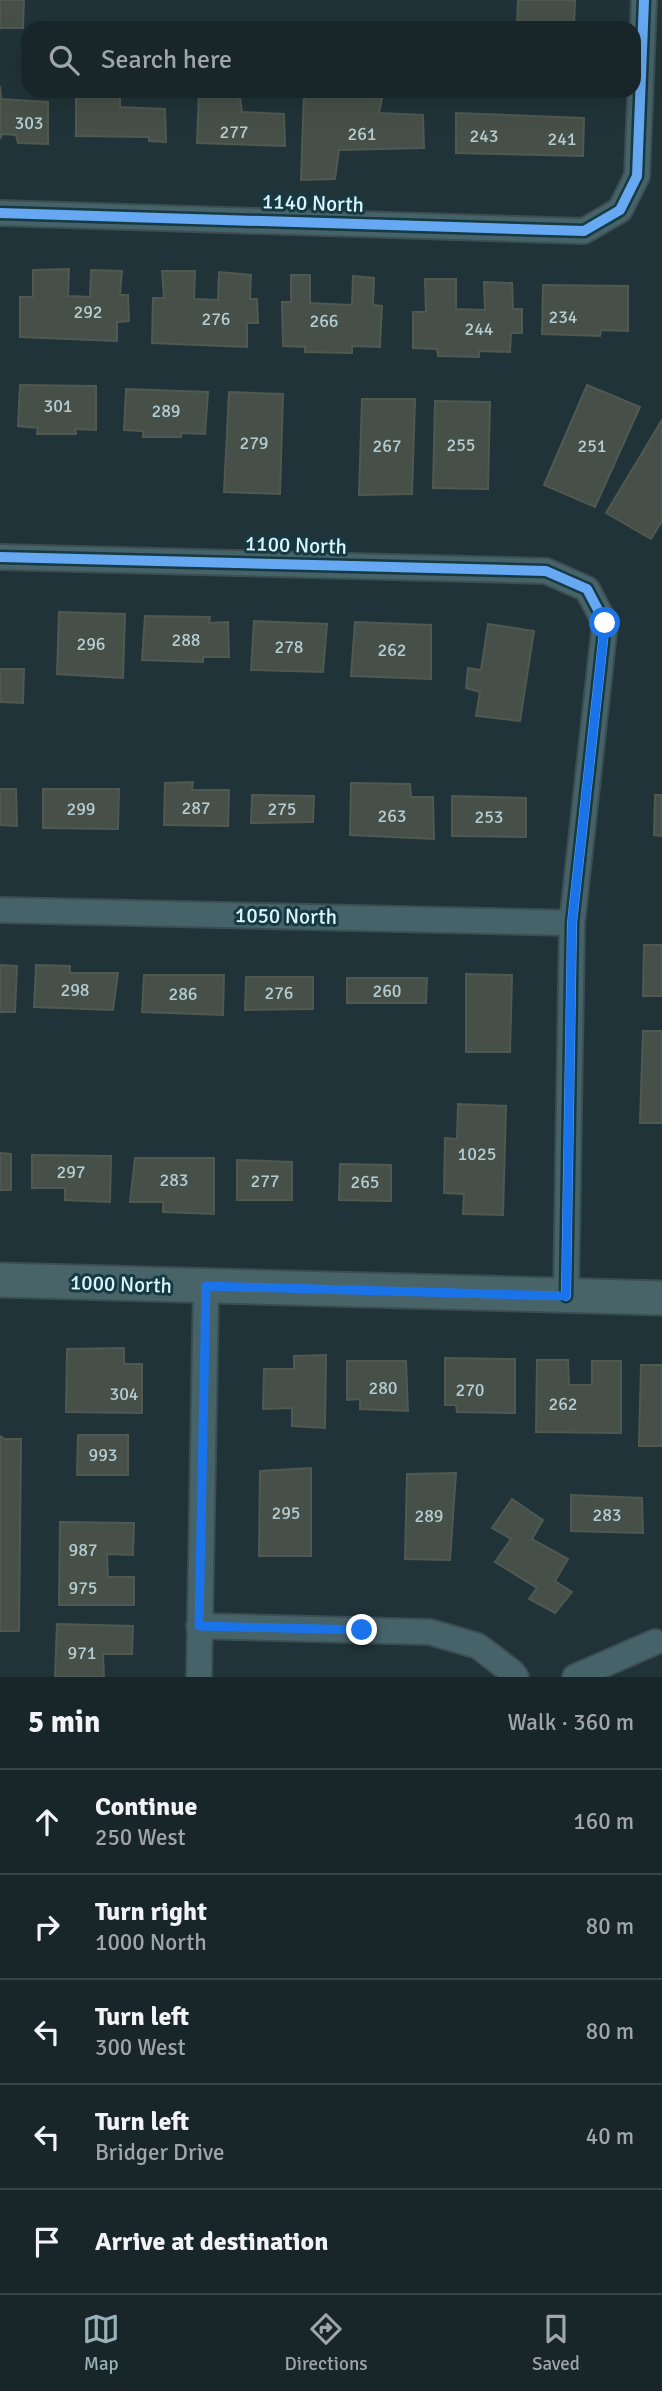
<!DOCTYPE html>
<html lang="en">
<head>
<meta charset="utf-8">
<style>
  :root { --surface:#18262a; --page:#253236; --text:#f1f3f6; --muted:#9fa5a8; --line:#364347; --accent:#99b2b9 }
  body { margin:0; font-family:Signika,sans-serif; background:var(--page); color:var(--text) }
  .stop { position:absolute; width:21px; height:21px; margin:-16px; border:5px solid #1a73e8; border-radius:50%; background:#fff }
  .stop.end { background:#1a73e8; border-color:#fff; box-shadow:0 2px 7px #0008 }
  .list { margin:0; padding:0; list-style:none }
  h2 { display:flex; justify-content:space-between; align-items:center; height:91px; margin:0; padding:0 28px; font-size:30px }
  h2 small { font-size:23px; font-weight:400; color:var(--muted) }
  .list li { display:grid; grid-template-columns:46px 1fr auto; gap:21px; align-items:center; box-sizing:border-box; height:105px; padding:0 28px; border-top:2px solid var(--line) }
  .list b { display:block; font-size:26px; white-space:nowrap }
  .list p { margin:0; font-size:23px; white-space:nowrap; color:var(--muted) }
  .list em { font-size:23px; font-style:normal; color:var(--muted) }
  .icon { flex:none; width:38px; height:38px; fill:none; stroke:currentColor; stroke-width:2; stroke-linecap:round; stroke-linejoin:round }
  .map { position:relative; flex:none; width:662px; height:1677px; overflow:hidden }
  .search { position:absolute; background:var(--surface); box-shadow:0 7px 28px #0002; left:21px; right:21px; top:21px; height:77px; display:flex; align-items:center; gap:18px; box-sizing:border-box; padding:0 24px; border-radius:21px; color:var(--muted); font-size:26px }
  .sheet { height:616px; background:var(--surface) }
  nav { display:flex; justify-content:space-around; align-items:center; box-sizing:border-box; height:98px; border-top:2px solid var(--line); background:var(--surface); font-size:19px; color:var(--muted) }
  nav a { display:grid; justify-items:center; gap:4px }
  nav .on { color:var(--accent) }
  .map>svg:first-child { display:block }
  .building { fill:#464f48; stroke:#505951; stroke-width:2 }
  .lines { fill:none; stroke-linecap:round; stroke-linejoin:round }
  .street-casing { stroke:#3d4e53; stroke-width:28 }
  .secondary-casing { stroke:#3d4e53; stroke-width:37 }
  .street { stroke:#466369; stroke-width:24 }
  .secondary { stroke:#496469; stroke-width:33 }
  .cycleway-casing { stroke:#163942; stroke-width:15 }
  .cycleway { stroke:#66a8f1; stroke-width:10 }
  .route { stroke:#1a73e8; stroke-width:9 }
  .labels { text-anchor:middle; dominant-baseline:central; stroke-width:6; stroke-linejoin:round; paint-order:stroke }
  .number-label { font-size:18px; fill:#b5ccd0 }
  .street-label { font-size:21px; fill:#daf6fe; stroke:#163942 }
</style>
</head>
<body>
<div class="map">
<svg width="662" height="1677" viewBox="0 0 662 1677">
  <rect width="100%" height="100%" fill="#203338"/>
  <g class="building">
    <polygon points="0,0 24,0 23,28 0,28"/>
    <polygon points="518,0 575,0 574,28 517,28"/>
    <polygon points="0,86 1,99 48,102 48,144 18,143 16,135 2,134 0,139"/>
    <polygon points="76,91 120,91 120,107 165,109 166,142 149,141 149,137 76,136"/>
    <polygon points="199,91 239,91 242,112 284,114 285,146 197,143"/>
    <polygon points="304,91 335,91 335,95 382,98 379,113 423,115 424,148 339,150 335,179 301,180"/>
    <polygon points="456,113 584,118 583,156 456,153"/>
    <polygon points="69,269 68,296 90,297 91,270 122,271 120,295 128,295 129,321 117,322 117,341 20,337 20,297 33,297 33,270"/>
    <polygon points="162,271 195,271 194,299 218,300 219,272 251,275 250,299 257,299 258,323 247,323 247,347 152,343 153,298 164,298"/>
    <polygon points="291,275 310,275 310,303 352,305 353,276 374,278 373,305 382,306 380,347 352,346 352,353 305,352 305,347 283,346 282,302 291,302"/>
    <polygon points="425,279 456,279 456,309 485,310 484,282 512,283 513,309 522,309 522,333 511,333 510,352 479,351 479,357 438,356 437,349 413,348 413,312 426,312"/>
    <polygon points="543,285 628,286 628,331 601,330 600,336 542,334"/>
    <polygon points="20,385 96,386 96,430 75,429 76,434 37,434 38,428 18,426"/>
    <polygon points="587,385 640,407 595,507 544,485"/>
    <polygon points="126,389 208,392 205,434 181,433 181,437 143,437 143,431 124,430"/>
    <polygon points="229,392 283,394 280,494 224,492"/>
    <polygon points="362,399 415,399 412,494 359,495"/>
    <polygon points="435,401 490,402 488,489 433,488"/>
    <polygon points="662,420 662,521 651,539 606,513"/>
    <polygon points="59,612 125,614 123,678 57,674"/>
    <polygon points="145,616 210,617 209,623 228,622 229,657 203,657 203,662 142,660"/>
    <polygon points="254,621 327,624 323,672 251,670"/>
    <polygon points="355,622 431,625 431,679 351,676"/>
    <polygon points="488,624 534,631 520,721 476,716 480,692 466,688 468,668 481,670"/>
    <polygon points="0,669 24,669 23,703 0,702"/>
    <polygon points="193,782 192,790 229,790 228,826 164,825 165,783"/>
    <polygon points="351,783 410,784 411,797 433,797 434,839 350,835"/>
    <polygon points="0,789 16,789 17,826 0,825"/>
    <polygon points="43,789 119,789 118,829 43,828"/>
    <polygon points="252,795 314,796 313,822 251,823"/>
    <polygon points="655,795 662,795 662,836 654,835"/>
    <polygon points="452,796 526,798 526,837 452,836"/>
    <polygon points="644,945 662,945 662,996 643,996"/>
    <polygon points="0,965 17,966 15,1012 0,1012"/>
    <polygon points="36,965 70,966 70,973 118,973 113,1010 34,1007"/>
    <polygon points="466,974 512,975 510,1052 466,1052"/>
    <polygon points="144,975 224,975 223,1015 142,1012"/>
    <polygon points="246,977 313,977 313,1009 245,1010"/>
    <polygon points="347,978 427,978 426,1003 347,1003"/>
    <polygon points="643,1031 662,1031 662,1123 640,1123"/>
    <polygon points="458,1104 506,1106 503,1215 463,1214 464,1194 444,1193 445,1138 457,1139"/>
    <polygon points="0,1153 11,1154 11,1190 0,1190"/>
    <polygon points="32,1155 111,1156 110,1202 65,1200 65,1188 32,1188"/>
    <polygon points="135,1158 214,1158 214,1214 163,1212 163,1202 130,1202"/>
    <polygon points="237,1160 292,1162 292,1200 237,1200"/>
    <polygon points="340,1164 391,1165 391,1201 339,1200"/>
    <polygon points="124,1348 124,1364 142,1364 142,1413 66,1412 67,1349"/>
    <polygon points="326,1355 325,1428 292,1426 292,1408 263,1409 264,1369 294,1369 294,1356"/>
    <polygon points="445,1358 515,1359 515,1413 457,1412 456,1405 445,1405"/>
    <polygon points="537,1360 568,1360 569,1385 592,1385 592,1361 621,1361 621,1433 536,1432"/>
    <polygon points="347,1361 406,1361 408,1411 360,1409 360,1399 347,1400"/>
    <polygon points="641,1365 662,1365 662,1446 639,1446"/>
    <polygon points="78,1435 128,1435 128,1475 77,1475"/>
    <polygon points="0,1436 5,1439 21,1439 19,1631 0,1631"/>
    <polygon points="311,1468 311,1556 259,1556 260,1471"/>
    <polygon points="456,1473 450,1560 405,1559 407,1474"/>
    <polygon points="571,1495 642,1498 643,1533 571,1531"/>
    <polygon points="512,1499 543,1520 532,1539 568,1559 555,1581 572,1592 555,1613 529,1599 537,1588 495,1562 511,1539 492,1528"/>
    <polygon points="60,1522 134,1523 133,1555 107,1554 108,1577 134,1577 134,1605 59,1605"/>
    <polygon points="57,1624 133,1626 132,1654 103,1654 104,1677 55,1677"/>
  </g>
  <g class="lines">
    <defs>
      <g id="street">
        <polyline points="0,213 584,231 620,210 637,176 644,0"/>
        <polyline points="0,557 546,571 587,589 605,623 572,923 566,1296"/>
        <polyline points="0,910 572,923"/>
        <polyline points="199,1626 430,1632 478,1646 512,1672 516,1677"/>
        <polyline points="199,1677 206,1286"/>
        <polyline points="575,1677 655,1642"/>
      </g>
      <polyline id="secondary" points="0,1280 662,1298"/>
    </defs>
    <use href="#street" class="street-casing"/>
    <use href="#secondary" class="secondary-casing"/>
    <use href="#street" class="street"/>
    <use href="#secondary" class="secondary"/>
    <defs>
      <g id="cycleway">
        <polyline points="0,213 584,231 620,210 637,176 644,0"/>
        <polyline points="0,557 546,571 587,589 605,623 572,923 566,1296"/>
      </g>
    </defs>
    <use href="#cycleway" class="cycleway-casing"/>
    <use href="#cycleway" class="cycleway"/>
  </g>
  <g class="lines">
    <polyline class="route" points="362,1630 199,1626 206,1286 566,1296 572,923 605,623"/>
  </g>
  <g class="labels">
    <g class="number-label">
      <text x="29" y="123">303</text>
      <text x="234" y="132">277</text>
      <text x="362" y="134">261</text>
      <text x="484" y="136">243</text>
      <text x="562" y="139">241</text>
      <text x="88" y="312">292</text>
      <text x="563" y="317">234</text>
      <text x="216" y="319">276</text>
      <text x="324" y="321">266</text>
      <text x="479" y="329">244</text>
      <text x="58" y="406">301</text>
      <text x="166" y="411">289</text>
      <text x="254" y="443">279</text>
      <text x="461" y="445">255</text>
      <text x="387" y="446">267</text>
      <text x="592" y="446">251</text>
      <text x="186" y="640">288</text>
      <text x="91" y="644">296</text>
      <text x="289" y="647">278</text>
      <text x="392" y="650">262</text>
      <text x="196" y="808">287</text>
      <text x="81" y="809">299</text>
      <text x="282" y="809">275</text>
      <text x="392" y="816">263</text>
      <text x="489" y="817">253</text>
      <text x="75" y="990">298</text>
      <text x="387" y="991">260</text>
      <text x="279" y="993">276</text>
      <text x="183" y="994">286</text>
      <text x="477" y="1154">1025</text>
      <text x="71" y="1172">297</text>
      <text x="174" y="1180">283</text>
      <text x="265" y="1181">277</text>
      <text x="365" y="1182">265</text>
      <text x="383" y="1388">280</text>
      <text x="470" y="1390">270</text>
      <text x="124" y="1394">304</text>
      <text x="563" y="1404">262</text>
      <text x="103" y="1455">993</text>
      <text x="286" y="1513">295</text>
      <text x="607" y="1515">283</text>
      <text x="429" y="1516">289</text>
      <text x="83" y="1550">987</text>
      <text x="83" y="1588">975</text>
      <text x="82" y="1653">971</text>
    </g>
    <g class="street-label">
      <text transform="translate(313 203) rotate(2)">1140 North</text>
      <text transform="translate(296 545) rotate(2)">1100 North</text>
      <text transform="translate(286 916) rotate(1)">1050 North</text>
      <text transform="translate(121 1284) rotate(2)">1000 North</text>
    </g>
  </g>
</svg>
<div class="stop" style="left:605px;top:623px"></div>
<div class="stop end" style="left:362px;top:1630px"></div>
<div class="search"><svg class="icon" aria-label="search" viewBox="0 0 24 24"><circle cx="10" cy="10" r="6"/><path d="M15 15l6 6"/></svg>Search here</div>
</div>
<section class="sheet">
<h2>5 min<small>Walk · 360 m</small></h2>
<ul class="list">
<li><svg class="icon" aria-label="ahead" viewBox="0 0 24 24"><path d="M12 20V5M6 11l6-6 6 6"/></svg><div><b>Continue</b><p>250 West</p></div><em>160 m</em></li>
<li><svg class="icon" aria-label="right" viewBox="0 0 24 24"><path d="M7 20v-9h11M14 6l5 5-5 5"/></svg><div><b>Turn right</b><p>1000 North</p></div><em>80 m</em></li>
<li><svg class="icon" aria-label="left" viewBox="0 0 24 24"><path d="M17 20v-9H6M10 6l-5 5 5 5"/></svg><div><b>Turn left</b><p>300 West</p></div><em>80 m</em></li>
<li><svg class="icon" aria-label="left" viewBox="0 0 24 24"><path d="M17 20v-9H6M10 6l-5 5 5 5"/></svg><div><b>Turn left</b><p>Bridger Drive</p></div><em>40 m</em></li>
<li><svg class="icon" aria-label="arrive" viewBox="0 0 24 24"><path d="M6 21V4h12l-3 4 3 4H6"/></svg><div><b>Arrive at destination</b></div></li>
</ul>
</section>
<nav>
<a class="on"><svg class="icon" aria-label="map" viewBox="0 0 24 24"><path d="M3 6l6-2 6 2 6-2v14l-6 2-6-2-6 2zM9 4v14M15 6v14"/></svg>Map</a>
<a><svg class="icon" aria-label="directions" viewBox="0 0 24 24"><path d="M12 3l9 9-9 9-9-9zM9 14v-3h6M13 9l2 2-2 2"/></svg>Directions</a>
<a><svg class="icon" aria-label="saved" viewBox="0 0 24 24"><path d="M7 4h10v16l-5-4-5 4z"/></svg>Saved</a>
</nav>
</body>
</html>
